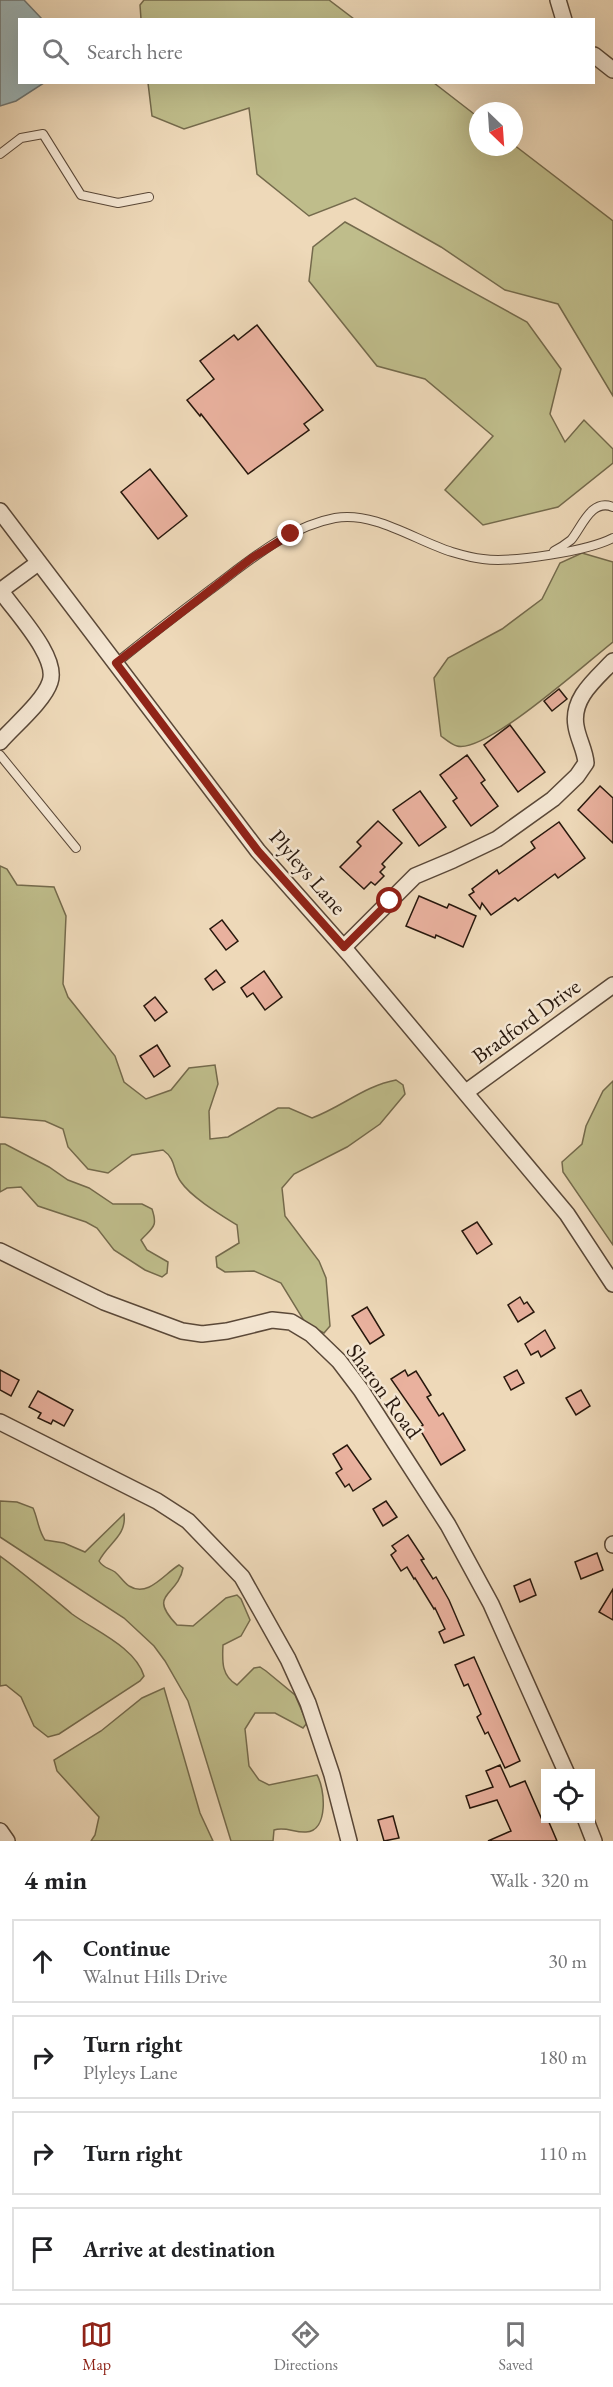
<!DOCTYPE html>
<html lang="en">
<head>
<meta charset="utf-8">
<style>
  :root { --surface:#fff; --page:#f2f2f2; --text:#202124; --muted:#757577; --line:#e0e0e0; --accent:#8f2418 }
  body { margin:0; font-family:"EB Garamond",serif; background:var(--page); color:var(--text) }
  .controls { position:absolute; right:18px; bottom:18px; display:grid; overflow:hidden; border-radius:0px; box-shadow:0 6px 24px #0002 }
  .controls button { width:54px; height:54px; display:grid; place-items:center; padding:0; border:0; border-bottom:2px solid var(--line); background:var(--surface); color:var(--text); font:30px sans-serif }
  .compass { position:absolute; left:469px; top:102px; width:54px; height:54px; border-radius:50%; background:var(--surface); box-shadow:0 6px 24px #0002; rotate:155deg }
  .stop { position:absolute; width:18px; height:18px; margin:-14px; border:4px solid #8f2418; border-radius:50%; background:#fff }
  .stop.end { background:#8f2418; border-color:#fff; box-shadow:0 2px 6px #0008 }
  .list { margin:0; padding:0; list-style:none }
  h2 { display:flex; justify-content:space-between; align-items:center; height:78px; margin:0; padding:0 24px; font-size:26px }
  h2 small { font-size:20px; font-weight:400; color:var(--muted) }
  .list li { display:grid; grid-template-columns:39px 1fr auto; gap:18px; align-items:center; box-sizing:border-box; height:84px; margin:0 12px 12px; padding:0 12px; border:2px solid var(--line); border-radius:0px }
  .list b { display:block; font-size:22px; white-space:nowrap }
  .list p { margin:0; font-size:20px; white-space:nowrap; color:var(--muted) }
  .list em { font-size:20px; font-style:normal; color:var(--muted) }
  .icon { flex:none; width:33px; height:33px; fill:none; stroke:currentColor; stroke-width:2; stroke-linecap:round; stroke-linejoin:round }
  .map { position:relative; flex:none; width:613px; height:1841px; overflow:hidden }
  .search { position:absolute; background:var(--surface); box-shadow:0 6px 24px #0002; left:18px; right:18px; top:18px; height:66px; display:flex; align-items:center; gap:15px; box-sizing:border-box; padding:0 21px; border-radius:0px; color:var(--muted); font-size:22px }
  .sheet { height:462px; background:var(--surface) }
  nav { display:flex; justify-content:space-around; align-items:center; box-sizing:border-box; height:84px; border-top:2px solid var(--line); background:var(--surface); font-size:16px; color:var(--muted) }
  nav a { display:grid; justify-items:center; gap:3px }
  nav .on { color:var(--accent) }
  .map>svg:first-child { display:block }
  .green { fill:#bfbd8b; stroke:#746a4c; stroke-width:1.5 }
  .water { fill:#9eb7ba; stroke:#6f7775; stroke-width:1.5 }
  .building { fill:#e9b19e; stroke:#28180d; stroke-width:1.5 }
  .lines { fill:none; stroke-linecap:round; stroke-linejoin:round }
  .lane-casing { stroke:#5a4838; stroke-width:10 }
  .street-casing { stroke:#5a4838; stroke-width:18 }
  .lane { stroke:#f4e6d2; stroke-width:8 }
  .street { stroke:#f4e6d2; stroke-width:15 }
  .route { stroke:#8f2418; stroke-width:8 }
  .labels { text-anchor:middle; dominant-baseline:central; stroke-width:5; stroke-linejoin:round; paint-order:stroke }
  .street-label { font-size:22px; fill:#28180d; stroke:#f4e6d2 }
</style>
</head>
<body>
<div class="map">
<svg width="613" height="1841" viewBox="0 0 613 1841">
  <rect width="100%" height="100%" fill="#eed9b9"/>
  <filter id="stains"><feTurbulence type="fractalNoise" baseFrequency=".00333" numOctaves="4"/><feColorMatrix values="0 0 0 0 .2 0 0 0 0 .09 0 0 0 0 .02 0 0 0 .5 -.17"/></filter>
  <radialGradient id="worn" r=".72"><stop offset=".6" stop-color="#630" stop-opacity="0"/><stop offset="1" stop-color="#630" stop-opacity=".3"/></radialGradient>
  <g class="green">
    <polygon points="144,0 329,0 354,19 141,19 140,5"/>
    <polygon points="148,83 434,83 478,117 478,147 514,147 514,145 613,221 613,396 558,304 505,290 441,247 355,198 309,216 257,174 249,108 184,129 152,116"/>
    <polygon points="345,222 527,322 561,369 550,414 565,442 584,420 613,449 613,463 558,507 483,525 445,490 493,436 425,379 377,366 309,281 313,247"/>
    <path d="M582,553L613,562V642C587,662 486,754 457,746C452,745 445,739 441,736L434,678L448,658L502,629L542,599L560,563Z"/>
    <path d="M0,866L7,869L17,885L54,887L66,916L63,984L68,997L115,1056L124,1082L146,1099L171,1090L189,1068L215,1065L218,1084L209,1111L210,1139L228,1137L278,1108H289L312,1118C342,1107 364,1086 396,1080L403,1085L405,1094L380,1124L347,1147L294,1174L282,1188L285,1216L319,1261L326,1278L330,1326L324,1333L306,1324L281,1283L254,1271L225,1272L217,1267L216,1257L239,1243L237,1225C221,1215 191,1197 181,1182C172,1170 177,1160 163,1150L132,1155L108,1173L88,1169L68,1147L63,1129L45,1121L0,1117Z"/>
    <polygon points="613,1081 613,1245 563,1172 562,1162 582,1144 586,1126 603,1091"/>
    <path d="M0,1144H5L49,1167L68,1180L89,1188L113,1204H142L152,1209C158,1227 153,1227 141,1240L147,1250L168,1262L167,1273L162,1277L145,1270L114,1250L97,1228L86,1222L38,1206L21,1187L7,1188L0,1192Z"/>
    <path d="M0,1501L17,1502L33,1508C38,1519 38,1530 45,1540L64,1543L85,1552L124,1514C127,1536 108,1543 99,1561C103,1568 109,1568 115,1572C120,1576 123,1582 129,1586C148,1598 164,1574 179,1565L183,1568C178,1597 146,1593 177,1625L193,1626L226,1598L237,1595L241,1599L250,1620L241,1636L223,1645C222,1663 222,1676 237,1685L254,1668L260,1667L266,1671L295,1695L307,1723L303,1728L275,1713H255L245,1729L249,1766L259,1780L269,1785L317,1775C325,1788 329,1831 306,1832C295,1833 285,1826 274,1830L273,1841H231L188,1701L165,1661L154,1646L124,1618L0,1537Z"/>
    <path d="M0,1556C25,1574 48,1594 72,1614C95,1631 135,1647 144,1676L140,1681L59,1734L48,1737L34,1726L21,1697L6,1685L0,1686Z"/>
    <polygon points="164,1688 200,1813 213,1841 91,1841 95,1835 99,1817 57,1771 54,1760 101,1731 142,1698"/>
  </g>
  <polygon class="water" points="0,0 24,0 42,19 20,20 20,82 44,83 16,101 0,106"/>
  <g class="building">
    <polygon points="257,325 323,410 304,424 309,430 248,474 201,414 200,416 187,400 214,379 200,361 234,335 238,340"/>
    <polygon points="150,469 187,516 158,539 121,492"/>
    <polygon points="559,689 567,699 552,711 544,701"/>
    <polygon points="510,725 545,772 518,792 484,745"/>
    <polygon points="467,755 485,780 481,783 498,806 471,826 453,801 457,798 440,775"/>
    <polygon points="600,786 613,798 613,843 578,810"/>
    <polygon points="420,791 446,827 419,846 393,810"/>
    <polygon points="378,821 402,843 382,864 385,867 380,872 384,876 375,885 371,882 364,889 340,867 361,846 357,842"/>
    <polygon points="559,822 585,858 558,878 555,874 518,901 515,898 491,915 482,903 480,909 469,895 474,892 472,889 497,870 499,874 535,848 531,842"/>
    <polygon points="419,896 447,908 449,904 476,916 463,947 436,935 435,938 406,926"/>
    <polygon points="222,920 238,941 226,950 210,929"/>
    <polygon points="216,970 225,982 213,990 205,979"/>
    <polygon points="264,971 282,997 265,1010 253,993 247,997 241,988"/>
    <polygon points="155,997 167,1012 155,1021 144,1006"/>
    <polygon points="157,1045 170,1066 154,1077 140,1056"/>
    <polygon points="477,1222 492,1244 477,1254 462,1231"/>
    <polygon points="520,1297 524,1304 527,1302 534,1312 518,1322 508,1305"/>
    <polygon points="367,1307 384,1335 370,1344 352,1316"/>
    <polygon points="545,1330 555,1348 541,1357 538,1351 531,1355 525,1344"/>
    <polygon points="0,1370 19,1380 11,1396 0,1390"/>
    <polygon points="405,1370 408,1376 416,1371 431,1395 427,1397 439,1416 443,1413 465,1450 441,1465 419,1428 423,1425 391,1379"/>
    <polygon points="517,1370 524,1383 511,1390 504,1377"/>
    <polygon points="581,1390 590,1406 576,1415 566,1398"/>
    <polygon points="38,1391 73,1410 64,1426 53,1420 51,1424 38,1418 41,1413 29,1407"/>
    <polygon points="347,1445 371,1479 353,1491 349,1484 345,1487 336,1473 342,1469 333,1454"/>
    <polygon points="386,1501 397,1517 383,1526 373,1509"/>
    <polygon points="408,1535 424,1559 421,1560 433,1579 436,1577 449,1600 464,1635 444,1643 439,1632 445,1629 435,1608 434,1609 415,1578 414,1579 407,1567 401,1571 391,1555 396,1551 392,1546"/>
    <polygon points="597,1553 603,1570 581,1579 575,1562"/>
    <polygon points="530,1579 536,1595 520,1602 514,1586"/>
    <polygon points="613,1589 613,1620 599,1612"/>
    <polygon points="474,1657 520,1761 505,1768 488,1732 485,1734 477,1717 481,1714 468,1684 464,1686 455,1665"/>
    <polygon points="500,1765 510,1787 525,1781 543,1822 548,1820 557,1841 488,1841 511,1831 497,1800 470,1808 466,1796 493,1787 486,1771"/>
    <polygon points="393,1816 399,1838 384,1841 378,1820"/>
  </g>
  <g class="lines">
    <defs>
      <g id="lane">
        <polyline points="0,154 21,138 43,134 81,195 118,203 149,197"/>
        <path d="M554,551C560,548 566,544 571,540C582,527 591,498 613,507"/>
        <path d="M116,663C147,638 178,614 210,590C248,562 287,527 335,518C375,511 416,541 452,552C462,555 473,558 483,559C512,563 588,551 613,538"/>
        <polyline points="0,755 76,848"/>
      </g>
      <g id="street">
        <polyline points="558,0 564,20"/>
        <polyline points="594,55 613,70"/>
        <polyline points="0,511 258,851 350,955 567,1214 613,1284"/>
        <polyline points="0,591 38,563"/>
        <path d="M0,742C14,726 44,701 50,682C59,657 15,612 1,591"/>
        <path d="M344,947L415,876L453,860L497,839L553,799L577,776L586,763C585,750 578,739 576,726C571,698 596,679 613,661"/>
        <polyline points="466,1092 613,985"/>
        <polyline points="0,1251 104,1302 182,1331 202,1334 227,1331 272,1320 291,1322 311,1334 339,1361 361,1390 448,1525 491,1604 567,1774"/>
        <polyline points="0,1422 157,1501 188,1521 242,1577 288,1659 308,1703 332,1775 349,1841"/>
        <polyline points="613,1544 613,1545"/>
        <polyline points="585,1818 594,1841"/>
        <polyline points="0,1831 7,1841"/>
      </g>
    </defs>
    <use href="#lane" class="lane-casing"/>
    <use href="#street" class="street-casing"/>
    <use href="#lane" class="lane"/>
    <use href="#street" class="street"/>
  </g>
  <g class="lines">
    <polyline class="route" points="291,534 252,558 116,663 258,851 344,947 390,901"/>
  </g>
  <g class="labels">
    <g class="street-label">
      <text transform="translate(308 872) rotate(49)">Plyleys Lane</text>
      <text transform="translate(526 1021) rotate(-36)">Bradford Drive</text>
      <text transform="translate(384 1391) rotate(54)">Sharon Road</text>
    </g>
  </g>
  <rect width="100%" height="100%" filter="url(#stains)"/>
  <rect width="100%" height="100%" fill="url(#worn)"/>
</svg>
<div class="controls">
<button><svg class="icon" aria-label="locate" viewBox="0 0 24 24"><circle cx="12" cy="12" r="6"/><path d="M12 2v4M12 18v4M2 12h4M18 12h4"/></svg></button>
</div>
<svg class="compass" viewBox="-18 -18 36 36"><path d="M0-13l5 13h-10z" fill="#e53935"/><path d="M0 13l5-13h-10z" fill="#757577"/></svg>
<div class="stop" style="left:390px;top:901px"></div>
<div class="stop end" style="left:291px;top:534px"></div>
<div class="search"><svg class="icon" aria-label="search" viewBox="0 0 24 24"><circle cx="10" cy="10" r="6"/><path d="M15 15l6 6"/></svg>Search here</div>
</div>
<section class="sheet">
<h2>4 min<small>Walk · 320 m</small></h2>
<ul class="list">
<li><svg class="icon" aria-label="ahead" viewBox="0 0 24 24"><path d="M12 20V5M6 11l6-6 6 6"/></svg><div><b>Continue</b><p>Walnut Hills Drive</p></div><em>30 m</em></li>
<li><svg class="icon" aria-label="right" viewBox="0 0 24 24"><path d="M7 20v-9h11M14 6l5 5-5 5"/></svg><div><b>Turn right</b><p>Plyleys Lane</p></div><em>180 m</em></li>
<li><svg class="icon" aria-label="right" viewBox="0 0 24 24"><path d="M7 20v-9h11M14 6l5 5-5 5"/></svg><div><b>Turn right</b></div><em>110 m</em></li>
<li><svg class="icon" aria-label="arrive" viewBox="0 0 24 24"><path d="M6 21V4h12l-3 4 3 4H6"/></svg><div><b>Arrive at destination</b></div></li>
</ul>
</section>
<nav>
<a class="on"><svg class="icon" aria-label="map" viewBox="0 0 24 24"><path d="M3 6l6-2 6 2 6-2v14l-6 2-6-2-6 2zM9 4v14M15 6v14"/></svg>Map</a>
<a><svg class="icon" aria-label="directions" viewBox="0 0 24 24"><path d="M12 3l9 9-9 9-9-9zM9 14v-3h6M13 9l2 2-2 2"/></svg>Directions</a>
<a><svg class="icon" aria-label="saved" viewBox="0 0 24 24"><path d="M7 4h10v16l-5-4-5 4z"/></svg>Saved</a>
</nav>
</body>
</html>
